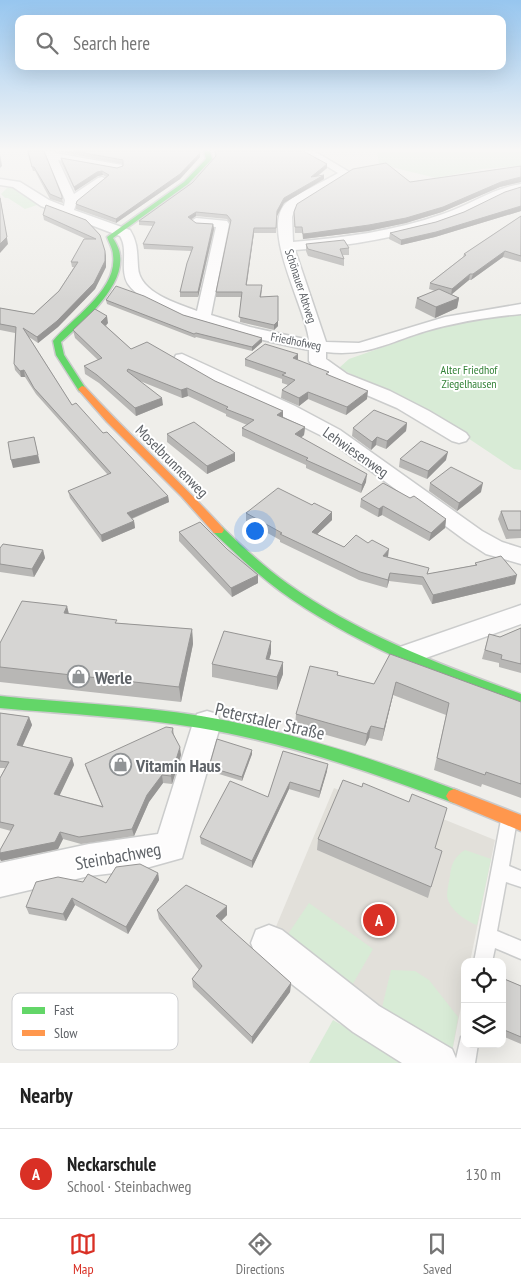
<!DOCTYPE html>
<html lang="en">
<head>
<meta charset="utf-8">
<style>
  :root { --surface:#fff; --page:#f2f2f2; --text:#222; --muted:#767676; --line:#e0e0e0; --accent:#d93025 }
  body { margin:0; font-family:"PT Sans Narrow",sans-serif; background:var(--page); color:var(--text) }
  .controls { position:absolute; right:15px; bottom:15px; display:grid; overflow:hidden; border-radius:10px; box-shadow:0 5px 20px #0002 }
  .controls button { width:45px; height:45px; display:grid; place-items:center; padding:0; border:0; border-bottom:1px solid var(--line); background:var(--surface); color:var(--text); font:25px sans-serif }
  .you { position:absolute; left:254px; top:530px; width:18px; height:18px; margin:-12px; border:4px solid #fff; border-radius:50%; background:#1a73e8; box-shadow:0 0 0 8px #1a73e833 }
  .badge { display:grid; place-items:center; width:32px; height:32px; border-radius:50%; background:var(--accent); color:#fff; font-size:16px; font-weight:700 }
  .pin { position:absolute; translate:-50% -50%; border:2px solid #fff; box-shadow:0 1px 5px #0006 }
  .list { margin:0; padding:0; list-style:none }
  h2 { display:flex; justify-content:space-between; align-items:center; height:65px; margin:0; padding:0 20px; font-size:21px }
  h2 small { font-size:16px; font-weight:400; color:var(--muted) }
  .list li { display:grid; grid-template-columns:32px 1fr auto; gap:15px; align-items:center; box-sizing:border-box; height:90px; padding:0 20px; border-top:1px solid var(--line) }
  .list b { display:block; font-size:19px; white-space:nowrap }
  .list p { margin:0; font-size:16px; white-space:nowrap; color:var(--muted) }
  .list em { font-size:16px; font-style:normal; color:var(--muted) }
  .icon { flex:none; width:28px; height:28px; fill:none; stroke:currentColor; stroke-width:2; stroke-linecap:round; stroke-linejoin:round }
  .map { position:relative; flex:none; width:521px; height:1063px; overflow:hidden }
  .search { position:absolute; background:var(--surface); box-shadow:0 5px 20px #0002; left:15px; right:15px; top:15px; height:55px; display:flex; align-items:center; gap:12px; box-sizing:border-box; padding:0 18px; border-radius:10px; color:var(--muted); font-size:19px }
  .sheet { height:155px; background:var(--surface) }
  nav { display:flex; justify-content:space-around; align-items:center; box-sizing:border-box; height:70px; border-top:1px solid var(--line); background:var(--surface); font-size:14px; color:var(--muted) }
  nav a { display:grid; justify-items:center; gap:2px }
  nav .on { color:var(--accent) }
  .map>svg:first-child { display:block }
  .education { fill:#e2e0da }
  .green { fill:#d8ebd6 }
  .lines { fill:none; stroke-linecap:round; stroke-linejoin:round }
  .lane-casing { stroke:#cbcccc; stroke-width:3 }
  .street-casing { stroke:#cbcccc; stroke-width:3 }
  .fast-casing { stroke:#cacacb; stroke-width:3 }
  .slow-casing { stroke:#cacacb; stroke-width:3 }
  .lane { fill:#fdfcfc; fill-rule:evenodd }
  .street { fill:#fdfcfc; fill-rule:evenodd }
  .fast { fill:#63d668; fill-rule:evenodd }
  .slow { fill:#ff974d; fill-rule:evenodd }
  .wall { fill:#b8b7b5 }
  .shaded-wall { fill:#969594 }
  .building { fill:#d6d5d3; stroke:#969594 }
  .labels { text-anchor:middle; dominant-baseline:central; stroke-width:4; stroke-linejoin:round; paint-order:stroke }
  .far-street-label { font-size:12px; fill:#5f6368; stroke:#fff }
  .far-park-label { font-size:12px; fill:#348238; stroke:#fff }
  .street-label { font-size:15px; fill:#5f6368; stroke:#fff }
  .near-poi-label { font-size:18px; font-weight:bold; fill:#5f6368; stroke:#fff; text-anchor:start }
  .near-street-label { font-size:18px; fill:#5f6368; stroke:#fff }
  .key { fill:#fff; stroke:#cfd0d2; stroke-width:1 }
  .key-label { font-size:14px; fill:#5f6368 }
</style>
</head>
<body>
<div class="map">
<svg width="521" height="1063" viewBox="0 0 521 1063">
  <rect width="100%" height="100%" fill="#efeeea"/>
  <polygon class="education" points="334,788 359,798 443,819 495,840 470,962 465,962 465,987 452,1052 381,1012 275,929"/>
  <g class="green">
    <polygon points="377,151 521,151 521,166 482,169 436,178 379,164"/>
    <polygon points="10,185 40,204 25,209 8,198 5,198 1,194"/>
    <polygon points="521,314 521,470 514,469 435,416 339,368 349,359 432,330 488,317"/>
    <path d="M465,850L491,859L477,925C466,921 449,910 447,896C447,890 449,882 450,876C451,864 455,856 465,850Z"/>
    <polygon points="309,903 373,949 351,987 286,937"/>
    <polygon points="391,970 415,971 429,980 458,1017 452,1052 381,1012"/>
    <polygon points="333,1020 406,1063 309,1063"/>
  </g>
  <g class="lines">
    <defs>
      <g id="lane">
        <polygon points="509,812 515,815 517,820 509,866 521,871 521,887 506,882 497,931 521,941 521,959 495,948 492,962 474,962 501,820 503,815"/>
        <polygon points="465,1036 465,1044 478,1044 475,1063 455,1063 461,1037"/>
      </g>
      <g id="street">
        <path d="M44,151H54L55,153L122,165L123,167L122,169L118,170L58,160L74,194L98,178L102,177L108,180L76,204L74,210L130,230C138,243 137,253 138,267C139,293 177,303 197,311L216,227L196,226L190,222L196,218L227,221L229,224L211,315L250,327L309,340C306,309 261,231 285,204C292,196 327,180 338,173L302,151H314L351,173L295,208L292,217L293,242C344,238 394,231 443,214C470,205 493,188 521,184V190C497,194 476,211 454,219C403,237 349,246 295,250L326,342L359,343L445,317L521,304V314C489,317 457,322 426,331C389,342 367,357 326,352V359L347,374L390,391L429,411L466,433L469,437L466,441L459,443L452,441L397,408L334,381L312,365L309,361V350C269,342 150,317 128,284C119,269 129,250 120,236L41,206L13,187L0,185V179L20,182L49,200L64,206L65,200Z"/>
        <polygon points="182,354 295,406 340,430 482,531 502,542 521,548 521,564 486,554 466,541 326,438 176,363 174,359 176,355"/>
        <polygon points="521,605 521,624 406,665 397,662 393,655 397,648"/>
        <polygon points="207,711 217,714 221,723 182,858 139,870 89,876 0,897 0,863 89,844 158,834 193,723 197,714"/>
        <polygon points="269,925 282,930 379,1006 452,1049 458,1063 402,1063 353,1032 256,956 251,943 256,930"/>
      </g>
      <g id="fast">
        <path d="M204,151H210L212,159L188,184L113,238C116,243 120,250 120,256C124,287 82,323 61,342L64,355L86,389L82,392L79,391L56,355L53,341C72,318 118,290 113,255C113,249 109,243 107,237L184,182L206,159Z"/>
        <path d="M218,526L222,527C243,547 264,567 288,584C358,634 441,665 521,694V706C438,677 352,643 280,591C256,573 235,553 214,533L212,530Z"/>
        <path d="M0,696C67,703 134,705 201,716C289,731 375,759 459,791L462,796L459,801L454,803C371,772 287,743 200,728C134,717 67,714 0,708Z"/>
      </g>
      <g id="slow">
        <path d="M82,386L85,387C129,435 178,479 222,527L224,530L222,533H214L182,497L107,422L78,389Z"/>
        <polygon points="454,789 521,815 521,831 449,801 446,796 449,791"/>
      </g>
    </defs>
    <use href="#lane" class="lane-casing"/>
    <use href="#street" class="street-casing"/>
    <use href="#fast" class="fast-casing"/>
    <use href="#slow" class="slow-casing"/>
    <use href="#lane" class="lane"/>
    <use href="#street" class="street"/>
    <use href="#fast" class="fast"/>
    <use href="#slow" class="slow"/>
  </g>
  <g class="wall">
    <polygon points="27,151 44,151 62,196 63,203 50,199 35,171 33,171"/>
    <polygon points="56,151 200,151 200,157 180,179 116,223 76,209 76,204 106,177 103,175 98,176 75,191 61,162 61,158 117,168 123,166 123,164"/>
    <polygon points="214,151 303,151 327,168 318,176 324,179 284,203 277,216 276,233 254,233 246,285 262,290 261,297 278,326 274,330 240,322 241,297 216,297 216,292 230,223 227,219 196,216 191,220 196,223 213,224 214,229 198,297 180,297 180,292 191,251 144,249 143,244 153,226 139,225 139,221 192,183 216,157"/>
    <polygon points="521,166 521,182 500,187 442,212 406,223 368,231 312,238 303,239 302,233 295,233 294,217 410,182"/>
    <polygon points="521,187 521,211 435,237 401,245 389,239 390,233 436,222 464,212"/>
    <polygon points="43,215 86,220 106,256 106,267 95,289 58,327 38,343 29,337 72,405 103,433 168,496 169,502 132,519 134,521 135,528 102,542 70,498 68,491 108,475 36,394 25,377 21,377 15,370 14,364 15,333 0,330 0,308 34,314 59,291 74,267 72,267 71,262 86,239 44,220"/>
    <polygon points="521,216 521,262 503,257 471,280 469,280 451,294 459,298 457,308 435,318 415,308 417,298 435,291 429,289 430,283 463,257 464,254"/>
    <polygon points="306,244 349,248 349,255 343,255 344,259 344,266 308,256 306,251"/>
    <polygon points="106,300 183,315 262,338 262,342 252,351 196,337 195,338 107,304"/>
    <polygon points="108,323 106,326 131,349 215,381 283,411 283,417 305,427 304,435 301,438 366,482 361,493 306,468 306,465 242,436 242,428 247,425 226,416 226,414 188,396 182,398 140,381 163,405 136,416 99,383 85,374 84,366 98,360 75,338 73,330"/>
    <polygon points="245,359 298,360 329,375 367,399 346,415 308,399 299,406 281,398 282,390 288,385 282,383 282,379 245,366"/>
    <polygon points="407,423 406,431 386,449 376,445 371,450 352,436 353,428"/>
    <polygon points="167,434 235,461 207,474 167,442"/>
    <polygon points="400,459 446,460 427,479 399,467"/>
    <polygon points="430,483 481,492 457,511 429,491"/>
    <polygon points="361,499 446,519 445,528 429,541 382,515 378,517 360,507"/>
    <polygon points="312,505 332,512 332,520 317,534 344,547 388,557 427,574 475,565 475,563 515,584 432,604 422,585 389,581 387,588 359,580 280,542 280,540 246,521 246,513"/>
    <polygon points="501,511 521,511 521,538 506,539 498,519"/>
    <polygon points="179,532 227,549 258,575 258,583 232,597 179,541"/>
    <polygon points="0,548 43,550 45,558 34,577 0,572"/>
    <polygon points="67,606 68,614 117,623 192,629 193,644 181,702 0,682 0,643"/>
    <polygon points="521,628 521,673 499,667 499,663 482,659 489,634 500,637"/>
    <polygon points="271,641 271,653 269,659 283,662 283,674 277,690 212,677 212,664"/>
    <polygon points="390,654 521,702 521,798 482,784 481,787 434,770 446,715 393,695 382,741 369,738 365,746 295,726 296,714 337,675 374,684"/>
    <polygon points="0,713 29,717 32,725 22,746 72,758 74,765 59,795 102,806 87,771 85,764 173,728 174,735 181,755 172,784 163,783 149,802 134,836 81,844 63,839 58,849 1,861 0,859 0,853 11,831 0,828 0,778 5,768 0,768"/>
    <polygon points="252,750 252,754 242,781 209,771 209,767"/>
    <polygon points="283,751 327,771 319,798 289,789 252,868 201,844 200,837 268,797"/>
    <polygon points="318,839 435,848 431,887 428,898 317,850"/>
    <polygon points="158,873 159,880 128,934 75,905 66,921 29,914 26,907 83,882 106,883"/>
    <polygon points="227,906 227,915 221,921 291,983 290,992 252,1044 193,987 192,979 199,970 159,919 157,910"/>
    <polygon points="502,978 521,986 521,1044 502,1036"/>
  </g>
  <g class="shaded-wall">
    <polygon points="0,153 2,166 0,168"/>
    <polygon points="200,153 200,157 180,179 116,223 116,219"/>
    <polygon points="327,164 327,168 311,181 311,177"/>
    <polygon points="102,171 103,175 98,176 75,191 74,187 97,172"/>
    <polygon points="324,175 324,179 284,203 277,216 276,233 277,211 284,198"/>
    <polygon points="521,177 521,182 500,187 442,212 406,223 368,231 303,239 303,234"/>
    <polygon points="0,196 8,244 0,253"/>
    <polygon points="521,206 521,211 435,237 401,245 401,240"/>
    <polygon points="196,212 196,216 188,221 188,217"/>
    <polygon points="213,224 214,229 198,297 198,292"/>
    <polygon points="254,228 254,233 246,290 246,285"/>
    <polygon points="105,251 106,256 106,267 95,289 58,327 38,343 37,337"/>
    <polygon points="505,251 503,257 471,280 473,274"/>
    <polygon points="470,274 469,280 451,295 452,289"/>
    <polygon points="459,298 457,308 435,318 436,307"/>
    <polygon points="107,316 108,323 102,329 101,322"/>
    <polygon points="278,321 278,326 274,330 274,325"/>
    <polygon points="262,338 262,342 252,351 252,347"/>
    <polygon points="298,354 298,362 293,358"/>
    <polygon points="24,370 25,377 21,377 20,371"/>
    <polygon points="187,388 188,396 182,398 181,390"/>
    <polygon points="368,391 367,399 346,415 347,407"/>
    <polygon points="308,392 308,399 299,406 299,398"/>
    <polygon points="162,398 163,405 136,416 135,408"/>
    <polygon points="283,411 283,418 277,415"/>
    <polygon points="407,423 406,431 386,449 387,441"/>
    <polygon points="305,427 304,435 295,442 295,434"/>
    <polygon points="34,437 40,463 13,468 11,460"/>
    <polygon points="377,437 376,445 371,450 372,442"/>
    <polygon points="448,452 446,460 427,479 428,471"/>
    <polygon points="235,453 235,461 207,474 207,466"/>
    <polygon points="367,474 366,482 361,493 362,485"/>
    <polygon points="483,483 481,492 457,511 459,503"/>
    <polygon points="168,496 169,502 128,520 127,513"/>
    <polygon points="383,506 382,515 378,517 379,509"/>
    <polygon points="332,512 332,520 311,540 312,532"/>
    <polygon points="446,519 445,528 429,541 431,533"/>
    <polygon points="134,521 135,528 102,542 101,535"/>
    <polygon points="389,549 388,557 383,556"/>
    <polygon points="43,550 45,558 34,577 32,569"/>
    <polygon points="390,573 389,581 387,588 388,580"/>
    <polygon points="258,575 258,583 232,597 231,588"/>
    <polygon points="517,575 515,584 432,604 433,595"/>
    <polygon points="67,606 71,622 64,613"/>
    <polygon points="192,629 193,644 181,702 179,687"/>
    <polygon points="271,641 271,653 266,671 266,659"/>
    <polygon points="283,662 283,674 277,690 277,677"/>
    <polygon points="396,682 393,695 382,741 384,729"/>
    <polygon points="29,717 32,725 20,752 17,745"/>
    <polygon points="371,726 369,738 365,746 367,734"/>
    <polygon points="180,747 181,755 172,784 171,776"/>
    <polygon points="252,750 252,754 242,781 242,777"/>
    <polygon points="72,758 74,765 57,801 54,794"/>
    <polygon points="328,764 327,771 319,798 320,791"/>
    <polygon points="162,775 163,783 149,802 134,836 132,829 147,795"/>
    <polygon points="290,782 289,789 252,868 252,861"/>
    <polygon points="60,832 63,839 58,849 1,861 0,859 0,853"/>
    <polygon points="158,873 159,880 128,934 126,927"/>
    <polygon points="72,898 75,905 66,921 63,914"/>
    <polygon points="227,906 227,915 217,925 216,916"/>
    <polygon points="291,983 290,992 252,1044 252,1037"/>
  </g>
  <g class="building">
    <polygon points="28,151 44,151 62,196 62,199 50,194 34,167 32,167"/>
    <polygon points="74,151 200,151 200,153 180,174 116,219 76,204 77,201 109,175 102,171 97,172 74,187 61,158 117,168 123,166 123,160"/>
    <polygon points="215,151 303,151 327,164 311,177 324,175 284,198 277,211 276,228 254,228 246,285 262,285 260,297 278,296 278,321 274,325 239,317 242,292 216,292 231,220 227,215 196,212 188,217 196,223 213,224 198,292 180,292 187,263 193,247 143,244 155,222 139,221 192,183 216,156"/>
    <polygon points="386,163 410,182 521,166 521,177 501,182 443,207 406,218 369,225 312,233 303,234 302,227 295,227 294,212 297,204 353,169"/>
    <polygon points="521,187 521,206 436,232 401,240 390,233 436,222 464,212 505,192"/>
    <polygon points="0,198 7,237 0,244"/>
    <polygon points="46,205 86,220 100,235 105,251 105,261 94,283 57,321 37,337 23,328 72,405 76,403 103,433 107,432 168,496 127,513 134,521 101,535 68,491 111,473 34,388 24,370 20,371 14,364 16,327 0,324 0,308 34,314 59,291 78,262 71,262 84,239 96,239 43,215"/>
    <polygon points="521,216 521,256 505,251 473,274 470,274 452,289 430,283 466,255 464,254"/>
    <polygon points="344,240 349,248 340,249 344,259 308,249 306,244"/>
    <polygon points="116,286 144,296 183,315 262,338 252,347 196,333 194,334 106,300"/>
    <polygon points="439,289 459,298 436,307 417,298"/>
    <polygon points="95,309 107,316 101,322 131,349 147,342 215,381 283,411 277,415 305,427 295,434 367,474 362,485 306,460 308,458 242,428 254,420 226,409 228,407 187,388 181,390 128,369 127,371 162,398 135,408 97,375 84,366 102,358 73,330"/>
    <polygon points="265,344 298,354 293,358 329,372 326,374 368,391 347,407 308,392 299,398 282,390 295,380 282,375 286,373 245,359"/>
    <polygon points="374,410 407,423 387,441 377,437 372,442 353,428"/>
    <polygon points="194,422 235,453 207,466 167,434"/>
    <polygon points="34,437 38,455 11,460 8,442"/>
    <polygon points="421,441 448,452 428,471 400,459"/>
    <polygon points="451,467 483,483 459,503 430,483"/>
    <polygon points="383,483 410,498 414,496 446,519 431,533 383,506 379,509 361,499"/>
    <polygon points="278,488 312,505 314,503 332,512 312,532 344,547 356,535 368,543 372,540 389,549 383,556 429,568 427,574 477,565 475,563 501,556 517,575 433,595 423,577 390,573 388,580 360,572 280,534 282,533 246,513"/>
    <polygon points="501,511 521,511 521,530 508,530"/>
    <polygon points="200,522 227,549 258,575 231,588 179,532"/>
    <polygon points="3,544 43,550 32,569 0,564 0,548"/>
    <polygon points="22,601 67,606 64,613 117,620 115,623 192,629 179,687 0,667 0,643"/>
    <polygon points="521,628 521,664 501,659 502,655 485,650 489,634 500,637"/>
    <polygon points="224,631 271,641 266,659 283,662 277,677 212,664"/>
    <polygon points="390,654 521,702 521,784 486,772 485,775 437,758 449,703 396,682 384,729 371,726 367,734 296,714 310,666 338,672 337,675 374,684"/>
    <polygon points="0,713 29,717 17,745 72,758 54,794 103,807 85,764 166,727 173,728 172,732 180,747 171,776 162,775 147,795 132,829 79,837 60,832 55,842 0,853 0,850 14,825 0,822 0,778 9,762 0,761"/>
    <polygon points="217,739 252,750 242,777 209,767"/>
    <polygon points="283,751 328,764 320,791 290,782 252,861 200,837 230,781 268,797"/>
    <polygon points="343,780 362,787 363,783 409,802 412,794 447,808 435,848 442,851 431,887 318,839"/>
    <polygon points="140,864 158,873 126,927 72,898 63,914 26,907 36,882 58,877 83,882 88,874 106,883 116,867"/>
    <polygon points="186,885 227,906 216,916 291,983 252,1037 192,979 202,966 157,910"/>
    <polygon points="502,978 521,986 521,1037 502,1029"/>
  </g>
  <linearGradient id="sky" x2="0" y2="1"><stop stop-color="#97c6ef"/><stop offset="0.5" stop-color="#f8f7f6"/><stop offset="1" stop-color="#f8f7f6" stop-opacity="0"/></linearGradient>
  <rect width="521" height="300" fill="url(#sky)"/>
  <defs>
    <symbol id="shop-ring" viewBox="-11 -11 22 22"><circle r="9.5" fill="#fff" stroke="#919496" stroke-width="1.5"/><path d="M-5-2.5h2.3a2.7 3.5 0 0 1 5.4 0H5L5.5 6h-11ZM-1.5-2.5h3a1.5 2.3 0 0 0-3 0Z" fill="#919496"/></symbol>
  </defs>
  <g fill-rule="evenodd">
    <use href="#shop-ring" x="66" y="664" width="25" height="25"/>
    <use href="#shop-ring" x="108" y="752" width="25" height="25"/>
  </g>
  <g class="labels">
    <g class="far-street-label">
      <text transform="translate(301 286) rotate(72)">Schönauer Abtweg</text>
      <text transform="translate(296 341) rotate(11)">Friedhofweg</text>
    </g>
    <g class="far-park-label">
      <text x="469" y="369">Alter Friedhof<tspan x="469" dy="14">Ziegelhausen</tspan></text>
    </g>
    <g class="street-label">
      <text transform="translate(356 452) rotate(35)">Lehwiesenweg</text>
      <text transform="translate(172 461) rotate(45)">Moselbrunnenweg</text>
    </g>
    <g class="near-poi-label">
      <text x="95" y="677">Werle</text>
      <text x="136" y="765">Vitamin Haus</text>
    </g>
    <g class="near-street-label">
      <text transform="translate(270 721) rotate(13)">Peterstaler Straße</text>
      <text transform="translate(118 856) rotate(-10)">Steinbachweg</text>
    </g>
  </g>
  <rect x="12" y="993" width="166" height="57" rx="8" class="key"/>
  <rect x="22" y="1007" width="23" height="7" fill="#63d668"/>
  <rect x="22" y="1030" width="23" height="6" fill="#ff974d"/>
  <g class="key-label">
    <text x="54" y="1015">Fast</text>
    <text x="54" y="1038">Slow</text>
  </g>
</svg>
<div class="controls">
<button><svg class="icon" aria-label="locate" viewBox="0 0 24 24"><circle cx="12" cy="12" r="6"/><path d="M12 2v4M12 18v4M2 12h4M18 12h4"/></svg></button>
<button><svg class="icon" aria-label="layers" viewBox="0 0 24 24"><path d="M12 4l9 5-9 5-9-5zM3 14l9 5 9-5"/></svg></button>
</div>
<div class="you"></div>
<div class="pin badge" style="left:379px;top:920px">A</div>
<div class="search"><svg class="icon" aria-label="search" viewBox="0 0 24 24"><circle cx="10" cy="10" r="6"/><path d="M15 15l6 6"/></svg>Search here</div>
</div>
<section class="sheet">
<h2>Nearby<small></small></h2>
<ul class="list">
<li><span class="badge">A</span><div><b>Neckarschule</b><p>School · Steinbachweg</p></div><em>130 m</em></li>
</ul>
</section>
<nav>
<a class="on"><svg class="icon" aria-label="map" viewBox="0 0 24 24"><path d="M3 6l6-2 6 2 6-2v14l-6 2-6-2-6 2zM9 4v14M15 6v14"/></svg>Map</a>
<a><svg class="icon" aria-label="directions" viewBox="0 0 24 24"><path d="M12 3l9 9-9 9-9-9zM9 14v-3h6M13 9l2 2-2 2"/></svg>Directions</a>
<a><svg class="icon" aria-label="saved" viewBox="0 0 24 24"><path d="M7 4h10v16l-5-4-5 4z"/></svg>Saved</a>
</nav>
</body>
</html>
